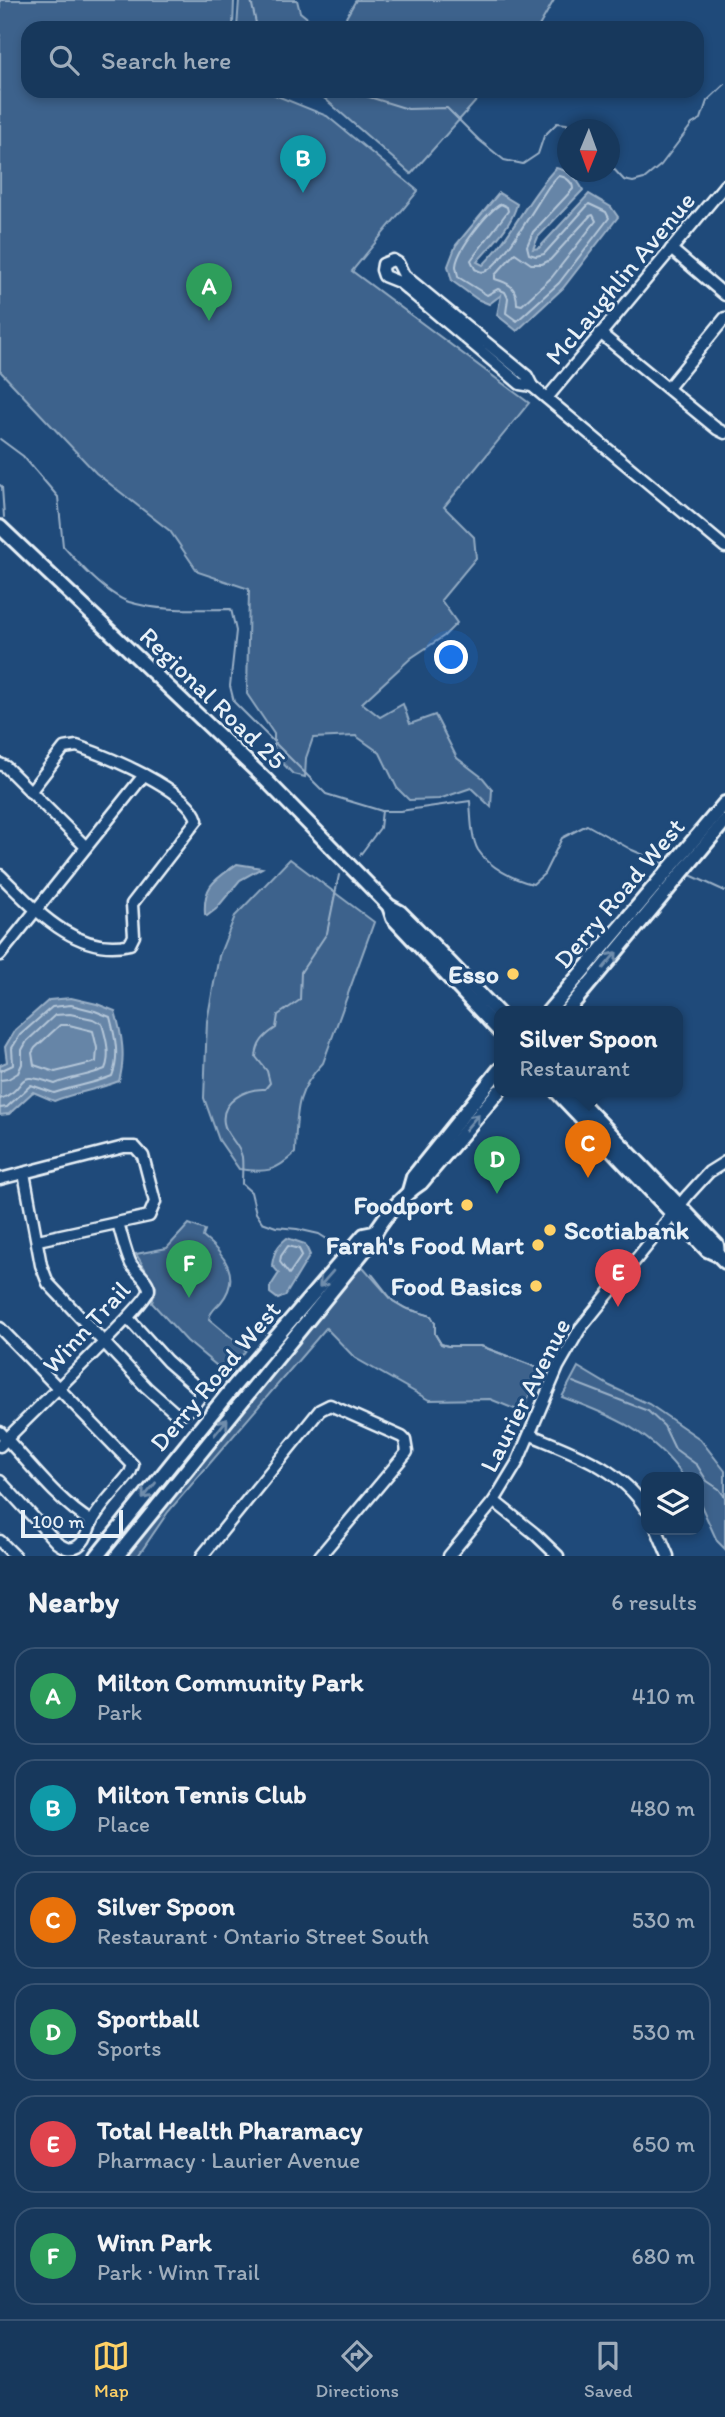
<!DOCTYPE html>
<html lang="en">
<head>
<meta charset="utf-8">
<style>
  :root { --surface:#17385c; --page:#244365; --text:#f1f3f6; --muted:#9eacbb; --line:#365272; --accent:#ffd166 }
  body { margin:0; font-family:Itim,sans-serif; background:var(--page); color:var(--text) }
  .controls { position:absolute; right:21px; bottom:21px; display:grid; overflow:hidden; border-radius:14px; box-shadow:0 4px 10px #0003 }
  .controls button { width:63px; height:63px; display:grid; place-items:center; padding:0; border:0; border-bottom:2px solid var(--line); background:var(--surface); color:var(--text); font:35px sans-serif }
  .compass { position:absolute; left:557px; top:119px; width:63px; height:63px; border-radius:50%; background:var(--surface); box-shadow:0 4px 10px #0003; rotate:181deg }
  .scale { position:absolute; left:21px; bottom:18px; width:102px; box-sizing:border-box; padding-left:7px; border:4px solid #e8f1f8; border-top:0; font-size:19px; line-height:24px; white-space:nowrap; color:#e8f1f8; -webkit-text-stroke:5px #1f4a7a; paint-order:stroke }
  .you { position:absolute; left:452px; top:658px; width:24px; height:24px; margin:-18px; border:5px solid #fff; border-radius:50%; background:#1a73e8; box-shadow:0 0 0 10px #1a73e833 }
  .badge { display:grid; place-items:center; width:46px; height:46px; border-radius:50%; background:var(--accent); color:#fff; font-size:23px; font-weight:700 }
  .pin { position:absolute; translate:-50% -58px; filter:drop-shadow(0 2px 4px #0008) }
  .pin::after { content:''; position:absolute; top:37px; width:24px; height:21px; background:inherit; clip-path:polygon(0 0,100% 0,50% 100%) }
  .popup { position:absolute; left:494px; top:1006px; width:189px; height:91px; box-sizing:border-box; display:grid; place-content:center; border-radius:14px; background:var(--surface); filter:drop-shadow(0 2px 5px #0005); font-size:23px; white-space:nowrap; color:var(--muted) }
  .popup b { font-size:26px; color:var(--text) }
  .popup::after { content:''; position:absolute; left:50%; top:100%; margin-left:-14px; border:14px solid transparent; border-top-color:var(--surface) }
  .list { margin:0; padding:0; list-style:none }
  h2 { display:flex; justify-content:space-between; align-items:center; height:91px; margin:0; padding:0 28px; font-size:30px }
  h2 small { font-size:23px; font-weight:400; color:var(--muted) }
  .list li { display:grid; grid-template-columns:46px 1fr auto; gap:21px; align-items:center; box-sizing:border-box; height:98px; margin:0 14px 14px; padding:0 14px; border:2px solid var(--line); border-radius:21px }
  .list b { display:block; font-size:26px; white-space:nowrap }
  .list p { margin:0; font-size:23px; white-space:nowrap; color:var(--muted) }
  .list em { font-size:23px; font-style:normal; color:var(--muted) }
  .icon { flex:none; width:38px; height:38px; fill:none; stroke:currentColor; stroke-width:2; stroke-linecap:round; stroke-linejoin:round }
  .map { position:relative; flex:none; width:725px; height:1556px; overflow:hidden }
  .search { position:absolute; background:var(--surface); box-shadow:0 4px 10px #0003; left:21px; right:21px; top:21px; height:77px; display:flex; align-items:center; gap:18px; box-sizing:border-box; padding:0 24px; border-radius:21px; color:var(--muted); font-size:26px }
  .sheet { height:763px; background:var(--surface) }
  nav { display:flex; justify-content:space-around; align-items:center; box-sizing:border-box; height:98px; border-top:2px solid var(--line); background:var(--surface); font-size:19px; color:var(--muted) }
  nav a { display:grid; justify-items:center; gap:4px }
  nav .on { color:var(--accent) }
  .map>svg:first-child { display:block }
  .green { fill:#3c628c; stroke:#92aac2; stroke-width:2 }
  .water { fill:#6685a7; stroke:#9ab0c7; stroke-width:2 }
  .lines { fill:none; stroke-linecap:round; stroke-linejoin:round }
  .shore { stroke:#b4c6d8; stroke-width:2 }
  .stream { stroke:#9ab0c7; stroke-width:2 }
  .minor-casing { stroke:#e8f1f8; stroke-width:15 }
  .major-casing { stroke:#e8f1f8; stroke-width:18 }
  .minor { stroke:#1f4a7a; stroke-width:10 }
  .major { stroke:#1f4a7a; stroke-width:12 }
  .oneway { stroke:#6f8dac }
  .poi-dot { fill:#ffd166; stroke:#1f4a7a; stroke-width:2.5 }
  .labels { text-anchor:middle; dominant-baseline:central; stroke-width:6; stroke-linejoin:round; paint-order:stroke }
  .street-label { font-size:26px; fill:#e8f1f8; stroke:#1f4a7a }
  .poi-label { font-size:26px; font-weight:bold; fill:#e8f1f8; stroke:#1f4a7a; text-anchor:end }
</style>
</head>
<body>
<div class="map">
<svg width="725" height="1556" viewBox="0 0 725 1556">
  <rect width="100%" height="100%" fill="#1f4a7a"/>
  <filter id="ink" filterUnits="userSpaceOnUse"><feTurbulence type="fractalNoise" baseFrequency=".0143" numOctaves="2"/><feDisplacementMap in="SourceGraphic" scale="14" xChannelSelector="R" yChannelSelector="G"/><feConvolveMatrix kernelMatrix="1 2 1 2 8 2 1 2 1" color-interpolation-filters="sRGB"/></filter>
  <g filter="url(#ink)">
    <g class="green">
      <polygon points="0,0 234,0 233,28 28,28 28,91 265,91 327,116 418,191 352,271 529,403 444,507 474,537 476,558 441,600 457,623 444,636 411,658 362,703 380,717 403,704 410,724 435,715 457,758 483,778 492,789 491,807 471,788 439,799 409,800 397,788 380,753 356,736 313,738 306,758 305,777 293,774 274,754 274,734 247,694 249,589 198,572 170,531 96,473 0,371"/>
      <polygon points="239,0 297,0 300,12 316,25 314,28 237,28"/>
      <polygon points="356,0 554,0 538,28 340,28"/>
      <polygon points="316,91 485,91 411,174"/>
      <path d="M290,859L374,922L323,1063C294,1093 297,1113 295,1153C275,1172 266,1173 239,1169L219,1140L204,1098L207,1021L219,956L235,916Z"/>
      <path d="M189,1224L205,1230L203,1237C224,1254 242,1276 221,1302C216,1308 210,1311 209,1319L246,1350L228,1375L187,1341L152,1303L156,1287L136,1254L167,1248Z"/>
      <polygon points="356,1259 393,1301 405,1308 431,1316 435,1323 435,1334 441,1344 448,1346 481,1346 541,1369 522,1412 490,1399 429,1400 355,1358 326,1328 168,1512 138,1556 120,1556"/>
      <path d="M578,1367L610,1386L649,1404L700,1439L725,1471V1549L717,1541L699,1501V1477H684C651,1431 613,1416 562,1397Z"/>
    </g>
    <g class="water">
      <path d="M556,168C570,171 576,177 583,190L538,237L533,249L539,248L589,194L611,207L618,217L563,288L517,331L497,315L501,295L489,304L477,299L452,281L448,266L456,245L499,193L517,204C511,227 492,244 477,262L483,265C512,236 528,197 556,168Z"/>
      <path d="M237,864L262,868L240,880L216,909L207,916L205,914C203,885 215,880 237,864Z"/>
      <path d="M71,998L97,1004L115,1011C122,1035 126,1057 119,1081C97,1090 76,1092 54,1101L33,1092L9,1114L0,1115V1065L7,1062L5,1047L15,1030L49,1000Z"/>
      <path d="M287,1238L305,1244L310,1255L285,1296L278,1299L270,1293V1287L279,1273L272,1265C274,1252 277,1246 287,1238Z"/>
    </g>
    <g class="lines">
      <g class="shore">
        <path d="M558,176C565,176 573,182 573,189L533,232L527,246L529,254L536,256L544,254L589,204L606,212L609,218L559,283L517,321L506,313L508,298L505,292L498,289L487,295L458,277C458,274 456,269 456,266C457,250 488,211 501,204L507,207L508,211L471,260L475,269C479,271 481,273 486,271C503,263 537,203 549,186Z"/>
        <path d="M593,215L596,221L552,277L522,305L517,304C517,287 509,283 495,279V275L515,253L531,264H542L550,260L590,216Z"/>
        <polygon points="60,1025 69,1025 93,1031 97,1048 96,1062 55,1072 34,1065 32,1053 35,1048"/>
        <path d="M0,1071L13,1065L12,1048L20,1035L52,1007L71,1005L95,1011L110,1017C115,1036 120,1057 112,1076C93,1084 74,1086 54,1093L31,1085L7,1107L0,1108"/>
        <path d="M0,1080L8,1079L18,1073L22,1064V1050L27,1041L55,1015L70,1014L93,1019L102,1024C106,1038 111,1055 105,1069C88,1076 71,1077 55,1084C11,1068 31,1087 0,1099"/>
        <polygon points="288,1246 299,1249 302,1255 289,1274 280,1262 281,1256"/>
      </g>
      <g class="stream">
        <polyline points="251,0 257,28"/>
        <polyline points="324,91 330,93 366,96 408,109 447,108 479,140 504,160 523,164 538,154 544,136 557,123 567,124 569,130"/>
        <polyline points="610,165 624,180 633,182 644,179 661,165 692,124 701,119 707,101 725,84"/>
        <path d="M0,439L23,456L58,497L63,546C79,564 106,594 129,602C161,612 198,609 231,609L236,631L230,686L234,702L326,794L382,811H400L470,801C471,815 471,838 478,850C489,867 514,880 533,884L544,874L562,838L587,825L632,850L667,865"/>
        <polyline points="0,485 2,487 4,517"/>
        <polyline points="360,855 380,828 382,811"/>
        <polyline points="688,874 725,891"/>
        <path d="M330,1241L319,1234L297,1229L276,1227L262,1222L256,1213L251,1192L242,1184C242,1175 243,1165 242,1157C239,1143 226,1136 224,1123C220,1101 247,1088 265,1089L270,1083L267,1071L256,1057C257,1043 264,1036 276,1028L278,1015L300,1000L301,972L327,933L339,875"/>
        <polyline points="372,1274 393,1301 405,1308 431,1316 435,1323 435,1334 441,1344 448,1346 481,1346 536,1367"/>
        <polyline points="573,1382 648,1411 664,1426 675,1449 697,1465 707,1481 719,1489 725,1497"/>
      </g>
      <defs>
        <g id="minor">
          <polyline points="671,249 725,295"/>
          <polygon points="393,260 398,263 404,275 527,376 532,386 520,384 399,282 384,276 382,270 383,264"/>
          <polyline points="600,333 717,429 725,433"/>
          <polyline points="532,386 725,547"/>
          <polyline points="668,388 725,318"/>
          <polyline points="547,398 725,185"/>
          <polyline points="0,764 6,767 86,847"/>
          <path d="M0,875C34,908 76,957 130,944L134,936L132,904L197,820C189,789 106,756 77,746L64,748L30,792"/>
          <polyline points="0,955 144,775"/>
          <path d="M24,1173L41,1265L48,1283L146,1387L174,1412C186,1417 193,1406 199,1398V1389L167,1361L128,1318"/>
          <polyline points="0,1179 124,1147 135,1147 143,1156 155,1202 149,1216 38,1240"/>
          <path d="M0,1328L133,1465L130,1473C118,1489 100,1505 92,1522C87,1531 87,1540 78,1546C69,1551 65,1548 57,1543L0,1481"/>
          <path d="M0,1432C29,1462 56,1500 92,1522"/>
          <path d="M531,1435C574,1453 620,1468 646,1509"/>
          <path d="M0,1446C19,1425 148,1304 149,1290C149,1280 136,1272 131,1264C125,1251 122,1236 118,1223"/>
          <polyline points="494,1501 534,1533 558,1556"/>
          <polyline points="657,1530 668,1556"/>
          <polyline points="0,1541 15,1556"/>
          <polyline points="202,1556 320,1410 330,1405 402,1437 405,1440 407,1452 320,1556"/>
          <polyline points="449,1556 494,1501 517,1463 558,1367 580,1329 688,1195 709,1172 725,1162"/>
        </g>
        <g id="major">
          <polyline points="0,527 265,779 389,906 400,912 430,942 499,1014"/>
          <polyline points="389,906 393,918 499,1031"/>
          <polyline points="548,1012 725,803"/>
          <polyline points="566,1012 725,821"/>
          <polyline points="557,1092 707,1250 718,1255 725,1262"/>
          <polyline points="571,1092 717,1245 718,1255"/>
          <polyline points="409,1191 413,1177 499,1070"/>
          <polyline points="97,1556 234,1386 364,1235 374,1233"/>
          <path d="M117,1556L371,1242C377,1223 404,1194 421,1183L499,1091"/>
        </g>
      </defs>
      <use href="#minor" class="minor-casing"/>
      <use href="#major" class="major-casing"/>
      <use href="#minor" class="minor"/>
      <use href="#major" class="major"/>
    </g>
    <defs><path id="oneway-shaft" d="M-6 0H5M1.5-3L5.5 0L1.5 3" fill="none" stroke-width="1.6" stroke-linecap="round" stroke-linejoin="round" transform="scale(1.75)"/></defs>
    <g class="oneway">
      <use href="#oneway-shaft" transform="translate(610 960) rotate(-50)"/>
      <use href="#oneway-shaft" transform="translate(472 1122) rotate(-50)"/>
      <use href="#oneway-shaft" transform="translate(326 1279) rotate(131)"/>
      <use href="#oneway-shaft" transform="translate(221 1427) rotate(-51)"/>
      <use href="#oneway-shaft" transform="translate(149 1491) rotate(129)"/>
    </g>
  </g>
  <g class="poi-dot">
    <circle cx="513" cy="974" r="7"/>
    <circle cx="467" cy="1205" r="7"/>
    <circle cx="550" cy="1230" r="7"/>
    <circle cx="538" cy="1245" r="7"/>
    <circle cx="536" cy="1286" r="7"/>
  </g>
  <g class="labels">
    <g class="street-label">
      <text transform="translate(620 278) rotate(-50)">McLaughlin Avenue</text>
      <text transform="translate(213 698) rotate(44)">Regional Road 25</text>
      <text transform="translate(619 893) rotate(-50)">Derry Road West</text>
      <text transform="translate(86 1327) rotate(-47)">Winn Trail</text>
      <text transform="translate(215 1376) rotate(-50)">Derry Road West</text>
      <text transform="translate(525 1395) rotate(-63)">Laurier Avenue</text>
    </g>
    <g class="poi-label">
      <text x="499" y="974">Esso</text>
      <text x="453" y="1205">Foodport</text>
      <text x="564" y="1230" text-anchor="start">Scotiabank</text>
      <text x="524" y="1245">Farah's Food Mart</text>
      <text x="522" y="1286">Food Basics</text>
    </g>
  </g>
</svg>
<div class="controls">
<button><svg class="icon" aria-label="layers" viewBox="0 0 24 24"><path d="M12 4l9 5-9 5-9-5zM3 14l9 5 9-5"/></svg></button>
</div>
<svg class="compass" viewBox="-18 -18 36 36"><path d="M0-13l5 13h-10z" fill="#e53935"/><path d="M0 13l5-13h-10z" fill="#9eacbb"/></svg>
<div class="scale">100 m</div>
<div class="you"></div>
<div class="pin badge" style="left:209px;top:321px;background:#2e9e5b">A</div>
<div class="pin badge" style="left:303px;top:193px;background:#0f9aa8">B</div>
<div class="pin badge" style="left:588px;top:1178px;background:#e8710a">C</div>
<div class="popup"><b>Silver Spoon</b>Restaurant</div>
<div class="pin badge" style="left:497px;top:1194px;background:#2e9e5b">D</div>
<div class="pin badge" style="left:618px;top:1307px;background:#e0444e">E</div>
<div class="pin badge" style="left:189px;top:1298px;background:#2e9e5b">F</div>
<div class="search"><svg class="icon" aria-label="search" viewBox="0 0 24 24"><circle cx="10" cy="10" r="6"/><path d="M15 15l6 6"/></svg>Search here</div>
</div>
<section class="sheet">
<h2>Nearby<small>6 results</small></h2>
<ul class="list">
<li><span class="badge" style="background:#2e9e5b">A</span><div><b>Milton Community Park</b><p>Park</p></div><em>410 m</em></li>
<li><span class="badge" style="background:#0f9aa8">B</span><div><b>Milton Tennis Club</b><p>Place</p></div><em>480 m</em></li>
<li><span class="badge" style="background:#e8710a">C</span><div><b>Silver Spoon</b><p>Restaurant · Ontario Street South</p></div><em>530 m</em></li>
<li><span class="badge" style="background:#2e9e5b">D</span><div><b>Sportball</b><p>Sports</p></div><em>530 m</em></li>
<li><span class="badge" style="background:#e0444e">E</span><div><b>Total Health Pharamacy</b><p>Pharmacy · Laurier Avenue</p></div><em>650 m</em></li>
<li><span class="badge" style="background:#2e9e5b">F</span><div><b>Winn Park</b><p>Park · Winn Trail</p></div><em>680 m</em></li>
</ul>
</section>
<nav>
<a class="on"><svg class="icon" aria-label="map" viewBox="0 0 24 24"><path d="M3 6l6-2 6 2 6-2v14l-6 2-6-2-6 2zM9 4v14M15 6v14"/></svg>Map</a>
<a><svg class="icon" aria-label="directions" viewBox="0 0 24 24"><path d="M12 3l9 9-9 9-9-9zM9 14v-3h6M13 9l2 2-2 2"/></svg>Directions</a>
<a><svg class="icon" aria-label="saved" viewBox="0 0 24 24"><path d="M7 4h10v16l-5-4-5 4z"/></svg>Saved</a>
</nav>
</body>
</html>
